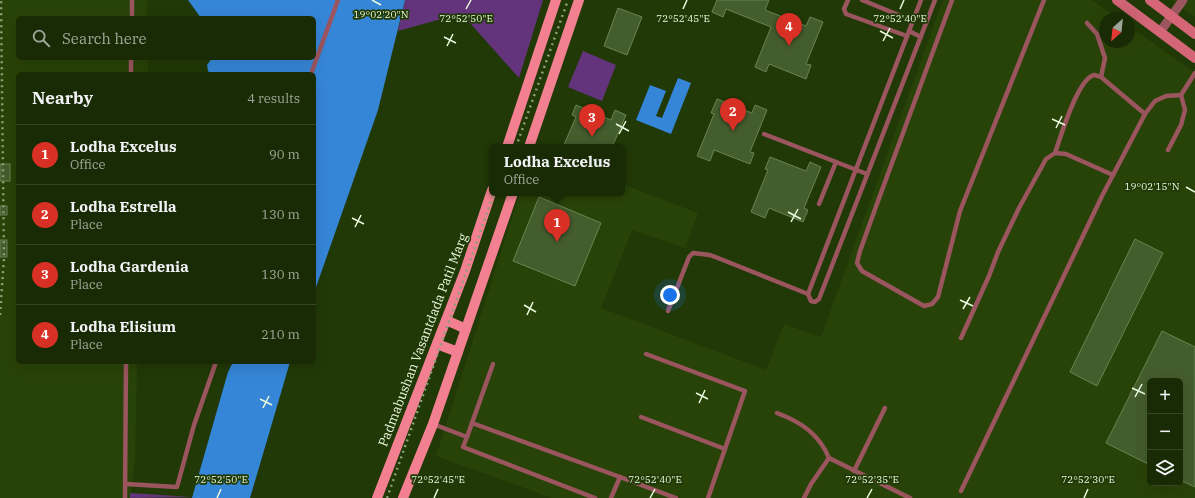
<!DOCTYPE html>
<html lang="en">
<head>
<meta charset="utf-8">
<style>
  :root { --surface:#192b04; --page:#263713; --text:#f1f3f6; --muted:#9fa79a; --line:#374726; --accent:#d93025 }
  body { margin:0; font-family:"IBM Plex Serif",serif; background:var(--page); color:var(--text) }
  .controls { position:absolute; right:12px; bottom:12px; display:grid; overflow:hidden; border-radius:6px; box-shadow:0 4px 16px #0002 }
  .controls button { width:36px; height:36px; display:grid; place-items:center; padding:0; border:0; border-bottom:1px solid var(--line); background:var(--surface); color:var(--text); font:20px sans-serif }
  .compass { position:absolute; left:1099px; top:12px; width:36px; height:36px; border-radius:50%; background:var(--surface); box-shadow:0 4px 16px #0002; rotate:207deg }
  .you { position:absolute; left:670px; top:295px; width:14px; height:14px; margin:-10px; border:3px solid #fff; border-radius:50%; background:#1a73e8; box-shadow:0 0 0 6px #1a73e833 }
  .badge { display:grid; place-items:center; width:26px; height:26px; border-radius:50%; background:var(--accent); color:#fff; font-size:13px; font-weight:700 }
  .pin { position:absolute; translate:-50% -33px; filter:drop-shadow(0 1px 2px #0008) }
  .pin::after { content:''; position:absolute; top:21px; width:14px; height:12px; background:inherit; clip-path:polygon(0 0,100% 0,50% 100%) }
  .popup { position:absolute; left:489px; top:144px; width:136px; height:52px; box-sizing:border-box; display:grid; place-content:center; border-radius:6px; background:var(--surface); filter:drop-shadow(0 1px 3px #0005); font-size:13px; white-space:nowrap; color:var(--muted) }
  .popup b { font-size:15px; color:var(--text) }
  .popup::after { content:''; position:absolute; left:50%; top:100%; margin-left:-8px; border:8px solid transparent; border-top-color:var(--surface) }
  .list { margin:0; padding:0; list-style:none }
  h2 { display:flex; justify-content:space-between; align-items:center; height:52px; margin:0; padding:0 16px; font-size:17px }
  h2 small { font-size:13px; font-weight:400; color:var(--muted) }
  .list li { display:grid; grid-template-columns:26px 1fr auto; gap:12px; align-items:center; box-sizing:border-box; height:60px; padding:0 16px; border-top:1px solid var(--line) }
  .list b { display:block; font-size:15px; white-space:nowrap }
  .list p { margin:0; font-size:13px; white-space:nowrap; color:var(--muted) }
  .list em { font-size:13px; font-style:normal; color:var(--muted) }
  .icon { flex:none; width:22px; height:22px; fill:none; stroke:currentColor; stroke-width:2; stroke-linecap:round; stroke-linejoin:round }
  .map { position:relative; flex:none; width:1195px; height:498px; overflow:hidden }
  .search { position:absolute; background:var(--surface); box-shadow:0 4px 16px #0002; left:16px; top:16px; width:300px; height:44px; display:flex; align-items:center; gap:10px; box-sizing:border-box; padding:0 14px; border-radius:6px; color:var(--muted); font-size:15px }
  .panel { position:absolute; background:var(--surface); box-shadow:0 4px 16px #0002; left:16px; top:72px; width:300px; height:292px; border-radius:6px }
  .map>svg:first-child { display:block }
  .built { fill:#284308; fill-rule:evenodd }
  .green { fill:#63347c }
  .water { fill:#3686d8 }
  .building { fill:#445d2d; stroke:#698452 }
  .lines { fill:none; stroke-linecap:round; stroke-linejoin:round }
  .lane { stroke:#9b555f; stroke-width:4.5 }
  .street { stroke:#9b555f; stroke-width:9 }
  .secondary { stroke:#d56678; stroke-width:10 }
  .primary { stroke:#f28091; stroke-width:10 }
  .rail { stroke:#8b9f78; stroke-width:2.5; stroke-dasharray:2 4; stroke-linecap:butt }
  .ticks { fill:none; stroke:#eafadf; stroke-width:1.5 }
  .labels { text-anchor:middle; dominant-baseline:central; stroke-width:3.5; stroke-linejoin:round; paint-order:stroke }
  .street-label { font-size:13px; fill:#eafadf; stroke:#213906 }
  .ticks-label { font-size:10px; text-anchor:middle; fill:#eafadf; stroke:#213906; stroke-width:3.5; stroke-linejoin:round; paint-order:stroke }
</style>
</head>
<body>
<div class="map">
<svg width="1195" height="498" viewBox="0 0 1195 498">
  <rect width="100%" height="100%" fill="#213906"/>
  <g class="built">
    <polygon points="0,0 147,0 147,18 18,18 18,58 148,58 148,74 18,74 18,362 137,362 135,460 130,498 0,498"/>
    <path d="M943,0H1092L1118,18H1105V42H1129V26L1195,73V498H552L436,456L520,193H622V184L698,213L685,248L632,230L601,308L766,370L784,324L821,337ZM1150,381H1180V483H1150Z"/>
    <polygon points="1171,0 1195,0 1195,17"/>
  </g>
  <g class="green">
    <polygon points="405,0 543,0 519,78 470,23 452,16 398,31"/>
    <polygon points="583,51 616,65 602,101 568,87"/>
    <polygon points="130,493 192,497 130,498"/>
  </g>
  <g class="water">
    <polygon points="188,0 405,0 378,110 314,293 314,74 211,74 208,71 207,65 212,58 314,58 314,18 201,18"/>
    <polygon points="678,78 691,83 671,134 636,120 650,85 666,91 656,116 662,118"/>
    <polygon points="233,362 290,362 250,498 192,498 228,372"/>
  </g>
  <g class="building">
    <polygon points="717,0 769,0 765,10 806,26 810,17 823,22 806,64 811,65 806,79 769,64 766,72 755,67 771,27 726,9 723,17 712,12"/>
    <polygon points="618,8 642,17 627,55 604,46"/>
    <polygon points="717,99 752,113 755,105 767,110 750,152 754,153 750,164 714,150 710,161 697,156 714,114 711,113"/>
    <polygon points="576,105 611,120 615,110 626,115 612,147 563,147 576,117 572,115"/>
    <polygon points="770,157 806,171 810,162 821,167 804,208 808,210 803,222 769,208 765,218 751,212 768,170 765,169"/>
    <rect x="0" y="164" width="10" height="17"/>
    <polygon points="539,197 601,223 575,286 513,261"/>
    <rect x="0" y="206" width="7" height="9"/>
    <polygon points="1135,239 1163,253 1097,386 1070,372"/>
    <rect x="0" y="240" width="7" height="17"/>
    <polygon points="1162,331 1195,347 1195,487 1180,480 1180,381 1150,381 1150,465 1106,443"/>
  </g>
  <g class="lines">
    <g class="lane">
      <polyline points="848,0 844,9 846,14 907,36"/>
      <polyline points="862,0 913,21"/>
      <polyline points="921,0 808,294 811,301 815,302 819,299 935,0"/>
      <polyline points="952,0 878,201 860,251 857,263 862,271 924,306 932,304 938,297 960,211 1044,0"/>
      <polyline points="132,18 132,0"/>
      <polyline points="1087,23 1097,34 1105,58 1101,77"/>
      <polyline points="909,31 921,37"/>
      <polyline points="131,74 131,58"/>
      <polyline points="311,74 338,0"/>
      <polyline points="764,134 867,174"/>
      <polyline points="1168,150 1181,125 1185,110 1181,95 1195,73"/>
      <path d="M1055,153C1060,139 1078,76 1095,75C1095,75 1100,77 1101,77L1145,114"/>
      <polyline points="819,204 836,162"/>
      <polyline points="668,311 689,257 693,253 710,255 723,260 808,294"/>
      <polyline points="961,338 989,276 998,252 1019,208 1046,159 1055,153 1066,154 1113,175"/>
      <polyline points="646,354 745,391 708,498"/>
      <path d="M777,413C801,422 819,434 829,458L910,498"/>
      <polyline points="641,417 725,449"/>
      <polyline points="472,423 620,477 611,498"/>
      <polyline points="433,424 467,437 493,364"/>
      <polyline points="467,437 463,447 595,498"/>
      <polyline points="854,471 885,408"/>
      <polyline points="620,477 676,498"/>
      <polyline points="126,484 177,487 194,425 216,362"/>
      <polyline points="961,491 1102,196 1145,114 1155,101 1166,96 1181,95"/>
      <polyline points="125,498 126,362"/>
      <polyline points="804,498 811,484 829,458"/>
    </g>
    <polyline class="street" points="1160,32 1183,0"/>
    <g class="secondary">
      <polyline points="1117,0 1195,58"/>
      <polyline points="1150,0 1195,34"/>
    </g>
    <g class="primary">
      <polyline points="507,147 556,0"/>
      <polyline points="529,147 579,0"/>
      <polyline points="446,320 466,329"/>
      <polyline points="437,344 458,352"/>
      <polyline points="377,498 465,271 492,190"/>
      <polyline points="403,498 433,424 513,193"/>
    </g>
    <g class="rail">
      <polyline points="516,147 568,0"/>
      <polyline points="0,315 4,258 1,0"/>
      <polyline points="387,498 494,193"/>
    </g>
  </g>
  <path class="ticks" d="M372,0L381,5M466,9L471,0M683,9L687,0M900,9L904,0M880,31L893,38M444,37L456,43M883,41L890,28M447,46L453,34M1052,119L1065,125M616,124L629,131M1056,128L1062,116M619,134L626,121M1186,187L1195,192M788,212L801,219M352,218L364,224M791,222L798,209M355,227L361,215M960,300L973,306M524,305L536,312M963,309L970,297M527,315L533,302M1132,388L1145,394M696,393L708,399M1135,397L1142,384M260,399L272,405M699,403L705,390M263,408L269,396M217,498L221,489M434,498L438,489M650,498L655,489M867,498L872,489M1084,498L1088,489"/>
  <g class="labels">
    <g class="street-label">
      <text transform="translate(423 340) rotate(-69)">Padmabushan Vasantdada Patil Marg</text>
    </g>
  </g>
  <g class="ticks-label">
    <text x="381" y="18">19°02'20"N</text>
    <text x="466" y="22">72°52'50"E</text>
    <text x="683" y="22">72°52'45"E</text>
    <text x="900" y="22">72°52'40"E</text>
    <text x="1152" y="190">19°02'15"N</text>
    <text x="221" y="483">72°52'50"E</text>
    <text x="438" y="483">72°52'45"E</text>
    <text x="655" y="483">72°52'40"E</text>
    <text x="872" y="483">72°52'35"E</text>
    <text x="1088" y="483">72°52'30"E</text>
  </g>
</svg>
<div class="controls">
<button>+</button>
<button>−</button>
<button><svg class="icon" aria-label="layers" viewBox="0 0 24 24"><path d="M12 4l9 5-9 5-9-5zM3 14l9 5 9-5"/></svg></button>
</div>
<svg class="compass" viewBox="-18 -18 36 36"><path d="M0-13l5 13h-10z" fill="#e53935"/><path d="M0 13l5-13h-10z" fill="#9fa79a"/></svg>
<div class="you"></div>
<div class="pin badge" style="left:557px;top:242px">1</div>
<div class="popup"><b>Lodha Excelus</b>Office</div>
<div class="pin badge" style="left:733px;top:131px">2</div>
<div class="pin badge" style="left:592px;top:137px">3</div>
<div class="pin badge" style="left:789px;top:46px">4</div>
<div class="search"><svg class="icon" aria-label="search" viewBox="0 0 24 24"><circle cx="10" cy="10" r="6"/><path d="M15 15l6 6"/></svg>Search here</div>
<section class="panel">
<h2>Nearby<small>4 results</small></h2>
<ul class="list">
<li><span class="badge">1</span><div><b>Lodha Excelus</b><p>Office</p></div><em>90 m</em></li>
<li><span class="badge">2</span><div><b>Lodha Estrella</b><p>Place</p></div><em>130 m</em></li>
<li><span class="badge">3</span><div><b>Lodha Gardenia</b><p>Place</p></div><em>130 m</em></li>
<li><span class="badge">4</span><div><b>Lodha Elisium</b><p>Place</p></div><em>210 m</em></li>
</ul>
</section>
</div>
</body>
</html>
